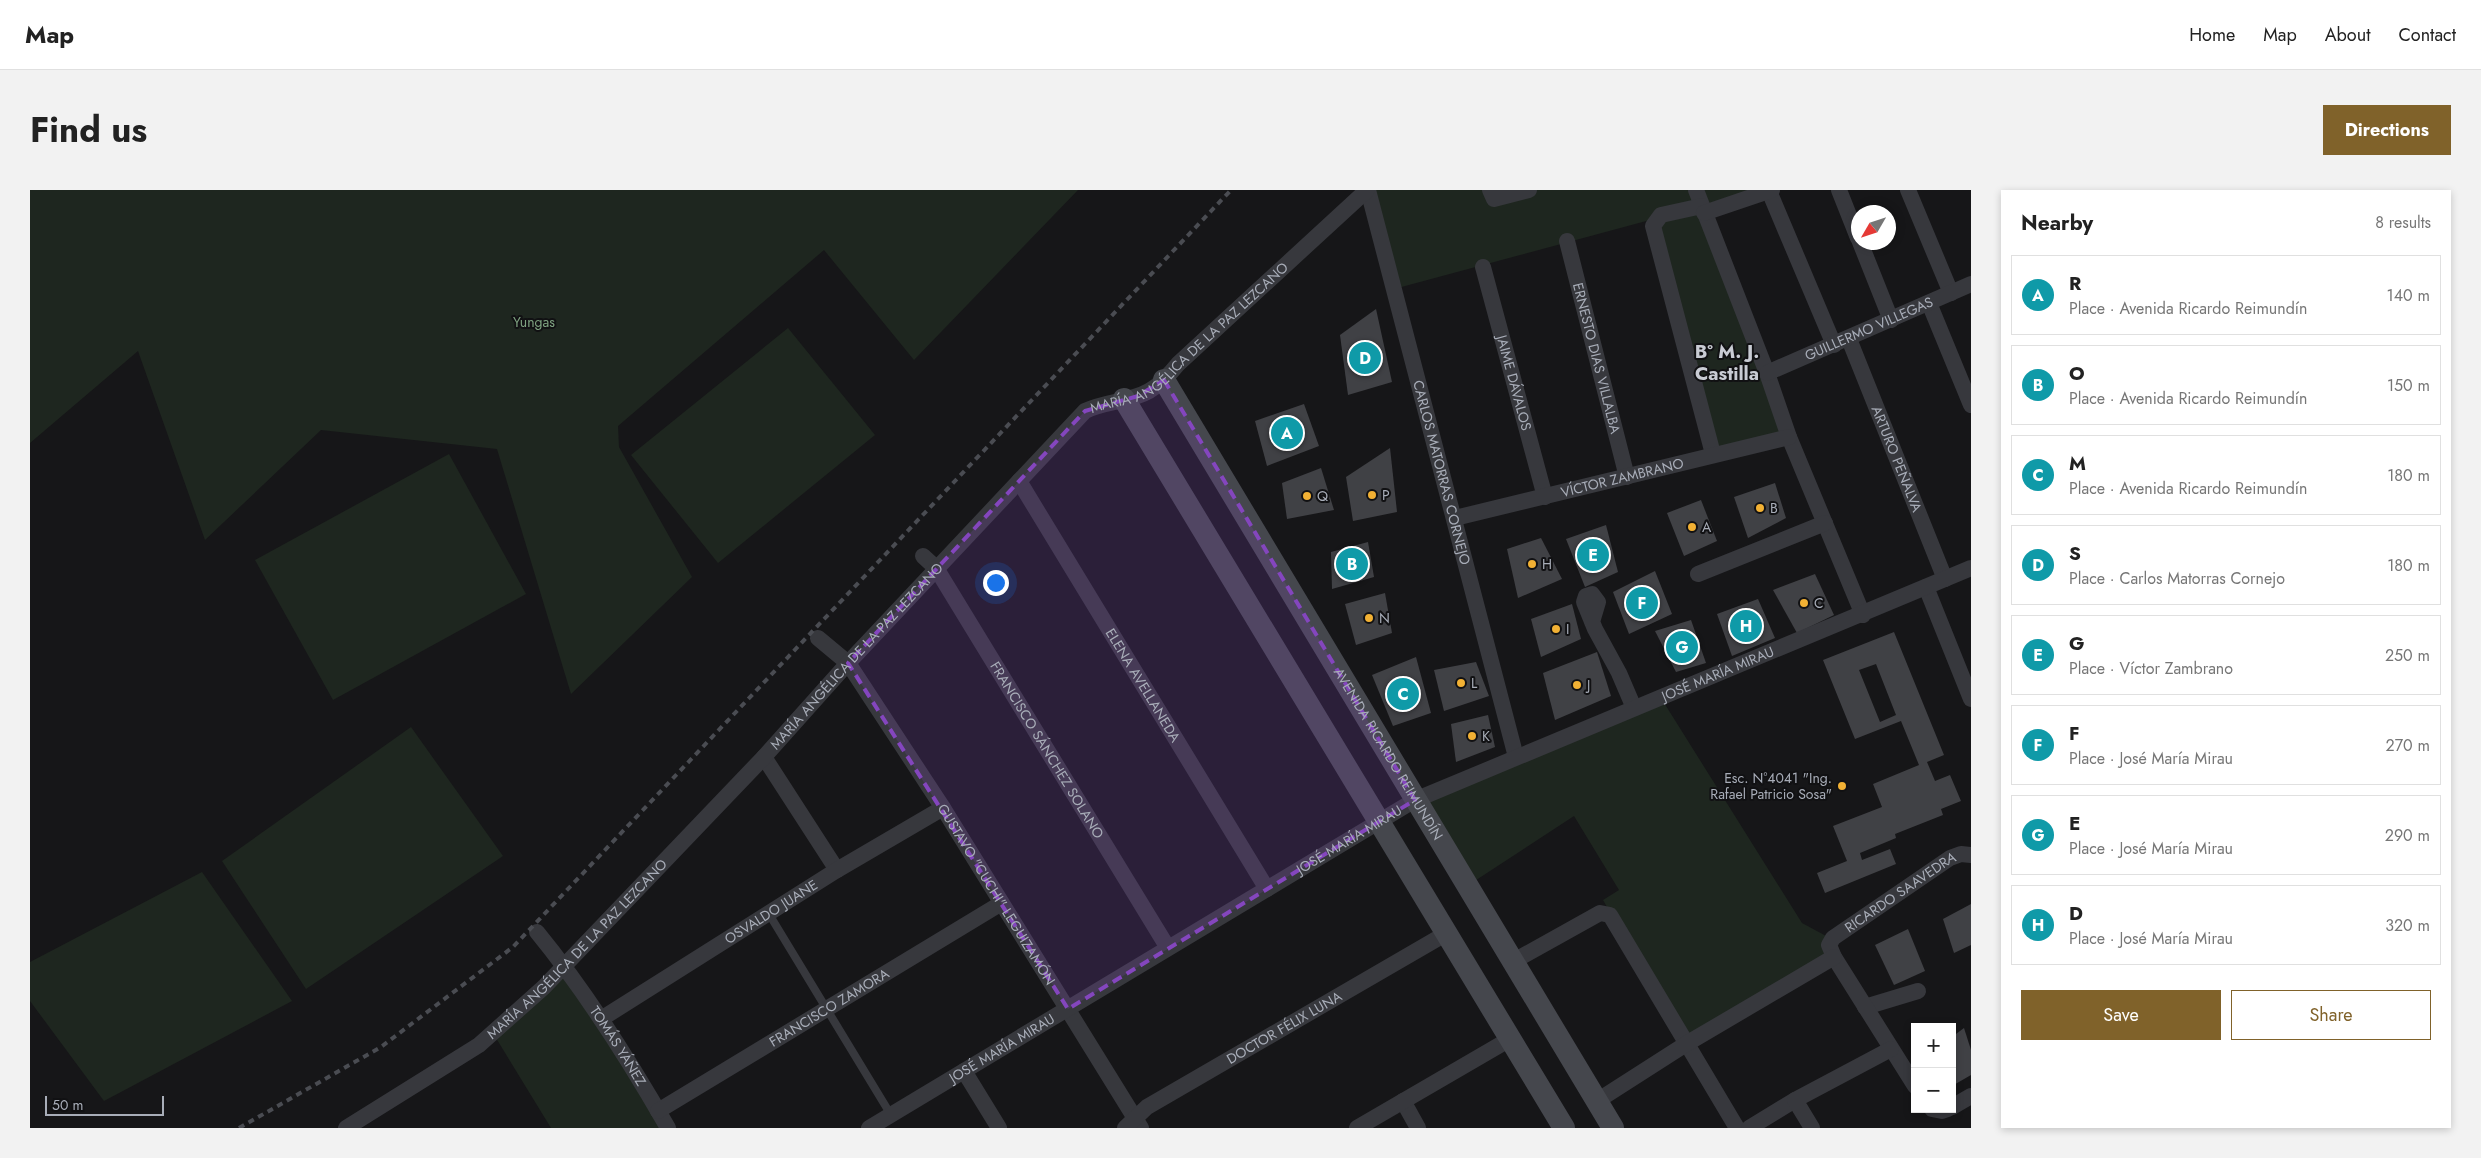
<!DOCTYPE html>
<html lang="en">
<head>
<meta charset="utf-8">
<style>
  :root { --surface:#fff; --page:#f2f2f2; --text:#222; --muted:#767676; --line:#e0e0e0; --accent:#80622a }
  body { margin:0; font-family:Jost,sans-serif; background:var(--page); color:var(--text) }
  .controls { position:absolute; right:15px; bottom:15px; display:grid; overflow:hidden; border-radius:0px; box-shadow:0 2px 8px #0003 }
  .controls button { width:45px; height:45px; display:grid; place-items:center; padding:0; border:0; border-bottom:1px solid var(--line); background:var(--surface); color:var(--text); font:25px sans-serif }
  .compass { position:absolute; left:1821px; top:15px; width:45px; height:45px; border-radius:50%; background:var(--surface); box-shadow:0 2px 8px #0003; rotate:231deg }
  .scale { position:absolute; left:15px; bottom:12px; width:119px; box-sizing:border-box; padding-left:5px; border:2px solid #a8adb8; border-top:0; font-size:14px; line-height:18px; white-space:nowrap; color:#a8adb8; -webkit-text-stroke:4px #111113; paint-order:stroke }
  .you { position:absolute; left:965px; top:392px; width:18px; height:18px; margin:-12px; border:4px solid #fff; border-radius:50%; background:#1a73e8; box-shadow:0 0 0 8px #1a73e833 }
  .badge { display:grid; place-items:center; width:32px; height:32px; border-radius:50%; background:var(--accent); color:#fff; font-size:16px; font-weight:700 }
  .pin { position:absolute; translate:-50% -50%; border:2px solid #fff; box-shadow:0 1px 5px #0006 }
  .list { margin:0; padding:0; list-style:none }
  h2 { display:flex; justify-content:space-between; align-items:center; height:65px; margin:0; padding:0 20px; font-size:21px }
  h2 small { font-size:16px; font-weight:400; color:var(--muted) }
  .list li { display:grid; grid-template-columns:32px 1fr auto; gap:15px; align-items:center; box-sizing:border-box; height:80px; margin:0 10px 10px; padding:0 10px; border:1px solid var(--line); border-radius:0px }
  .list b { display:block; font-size:19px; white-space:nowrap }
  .list p { margin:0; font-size:16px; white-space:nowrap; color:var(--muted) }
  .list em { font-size:16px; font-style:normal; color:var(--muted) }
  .actions { display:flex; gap:10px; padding:15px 20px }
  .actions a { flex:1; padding:11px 0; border:1px solid var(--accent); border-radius:0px; text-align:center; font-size:18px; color:var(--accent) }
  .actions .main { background:var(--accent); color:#fff }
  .map { position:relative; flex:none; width:1941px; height:938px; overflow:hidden; border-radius:0px }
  header { display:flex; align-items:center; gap:30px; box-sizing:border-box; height:70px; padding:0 25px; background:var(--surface); border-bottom:1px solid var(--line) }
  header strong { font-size:24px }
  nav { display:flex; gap:28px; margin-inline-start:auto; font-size:18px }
  .intro { display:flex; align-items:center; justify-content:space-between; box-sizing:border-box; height:120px; padding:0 30px }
  h1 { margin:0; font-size:35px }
  .button { padding:12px 22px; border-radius:0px; background:var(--accent); color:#fff; font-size:18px; font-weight:700 }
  main { display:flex; gap:30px; padding:0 30px }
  aside { flex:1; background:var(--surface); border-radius:0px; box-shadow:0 2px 8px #0003 }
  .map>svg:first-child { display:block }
  .green { fill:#1e261f }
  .building { fill:#404145; fill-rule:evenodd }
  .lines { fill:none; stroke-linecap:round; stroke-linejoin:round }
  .lane { stroke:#37383d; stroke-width:8 }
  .street { stroke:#37383d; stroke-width:16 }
  .secondary { stroke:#45474d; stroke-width:22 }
  .rail { stroke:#4a4c52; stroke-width:4; stroke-dasharray:6 5; stroke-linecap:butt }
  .marked { fill:#8446be; fill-opacity:0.2; stroke:#8446be; stroke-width:4; stroke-dasharray:10 6; stroke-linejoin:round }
  .poi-dot { fill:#f2b134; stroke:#111113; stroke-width:2 }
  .labels { text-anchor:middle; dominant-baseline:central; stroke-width:4; stroke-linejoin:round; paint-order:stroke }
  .park-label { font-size:14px; fill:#7fa381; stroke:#111113 }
  .street-label { font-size:14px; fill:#a8adb8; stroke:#111113 }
  .poi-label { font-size:14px; fill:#a8adb8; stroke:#111113; text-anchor:start }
  .district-label { font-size:19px; font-weight:bold; fill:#c9ccd4; stroke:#111113 }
</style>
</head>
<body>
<header>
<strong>Map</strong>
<nav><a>Home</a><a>Map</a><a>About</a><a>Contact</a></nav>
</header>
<div class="intro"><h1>Find us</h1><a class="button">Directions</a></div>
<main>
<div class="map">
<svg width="1941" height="938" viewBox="0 0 1941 938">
  <rect width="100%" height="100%" fill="#161618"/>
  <g class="green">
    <polygon points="0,0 1048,0 884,170 794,60 588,236 589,257 662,387 541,504 467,259 291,240 175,350 108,161 0,253"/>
    <polygon points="1338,0 1733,0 1675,23 1759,247 1683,264 1623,36 1631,27 1364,99"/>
    <polygon points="758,138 845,245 688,373 601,265"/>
    <polygon points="419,264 496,404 303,510 225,370"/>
    <polygon points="1631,508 1772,733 1798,747 1804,767 1656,854 1573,710 1589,700 1544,626 1437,696 1385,610"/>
    <polygon points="381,537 473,666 276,799 192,671"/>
    <polygon points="172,682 262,811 74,911 0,811 0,772"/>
    <polygon points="536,783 634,938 521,938 466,848"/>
  </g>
  <g class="building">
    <polygon points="1346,119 1362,192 1318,205 1310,145"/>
    <polygon points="1274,214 1289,256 1237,276 1225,231"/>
    <polygon points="1360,258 1367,322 1323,331 1316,287"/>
    <polygon points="1291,278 1304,320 1257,329 1252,293"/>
    <polygon points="1745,293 1756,328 1718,348 1704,307"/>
    <polygon points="1671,310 1687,351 1654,366 1637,323"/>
    <polygon points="1576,335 1588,382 1555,397 1536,349"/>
    <polygon points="1511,348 1532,389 1488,408 1477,359"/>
    <polygon points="1338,352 1344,387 1302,399 1301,362"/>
    <polygon points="1625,381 1642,424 1599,444 1583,402"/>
    <polygon points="1785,384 1804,425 1767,443 1743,400"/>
    <polygon points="1355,403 1362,443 1326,455 1315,414"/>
    <polygon points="1728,409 1745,448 1702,466 1687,424"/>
    <polygon points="1542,414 1551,449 1511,467 1501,429"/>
    <polygon points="1661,430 1676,473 1646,482 1625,441"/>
    <path d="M1864,442L1914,565L1897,572L1905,591L1920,585L1931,611L1911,619L1913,625L1865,644L1866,648L1830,663L1832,670L1860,659L1866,674L1795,703L1787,683L1817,671L1803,636L1852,617L1843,594L1889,575L1871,531L1825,549L1793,470ZM1846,474L1866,525L1850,532L1829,480Z"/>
    <polygon points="1567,462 1581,506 1525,530 1513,483"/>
    <polygon points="1386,467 1401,523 1363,536 1342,485"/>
    <polygon points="1446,472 1459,506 1414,521 1404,480"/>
    <polygon points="1458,525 1465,557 1426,572 1421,534"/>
    <polygon points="1941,714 1941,755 1924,763 1913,729"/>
    <polygon points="1878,739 1895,781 1864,795 1845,755"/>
    <polygon points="1934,838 1941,860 1941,885 1922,896 1922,847"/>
  </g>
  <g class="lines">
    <polyline class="lane" points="739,724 861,925"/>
    <g class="street">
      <path id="s1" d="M1338,0L1486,567"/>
      <polyline points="1460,0 1464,9 1499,0"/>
      <polyline points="1666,0 1737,183 1759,247 1833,425"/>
      <polyline points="1809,0 1828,48"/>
      <polyline points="1878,0 1921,103"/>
      <polyline points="1739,1 1804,155"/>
      <polyline points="1672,16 1631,25 1623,36 1683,264"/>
      <polyline points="1674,23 1742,0"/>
      <path id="s2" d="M1537,51L1597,287"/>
      <polyline points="1830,52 1861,130"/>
      <path id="s3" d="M1453,77L1515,307"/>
      <polyline points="1899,113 1941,215"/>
      <path id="s4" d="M1819,149L1915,389"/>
      <path id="s5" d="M1737,183L1941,94"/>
      <path id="s6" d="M989,291L1237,699"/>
      <path id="s7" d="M1425,328L1759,247"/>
      <path id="s8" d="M893,366L906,378L1138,758"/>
      <polyline points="1668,384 1795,333"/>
      <polyline points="1896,397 1941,509"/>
      <polyline points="1562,432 1568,412 1562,404 1556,406 1554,412 1565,439 1589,483 1604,518"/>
      <path id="s9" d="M788,448L818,473L913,618L1111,938"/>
      <polyline points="734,567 807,680"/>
      <path id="s10" d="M507,742C557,803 599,870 638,938"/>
      <polyline points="1482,772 1570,723 1580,725 1707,938"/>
      <polyline points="1835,817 1888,801"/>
      <path id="s11" d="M571,829L807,680L913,618"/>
      <polyline points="934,881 969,938"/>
      <path id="s12" d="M1885,896L1804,767L1799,755L1803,748L1920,668L1931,664L1941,665"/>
      <polyline points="1373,911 1388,938"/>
      <polyline points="1567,911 1656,854 1804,767"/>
      <polyline points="1922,917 1941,906"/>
      <polyline points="1902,919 1912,921 1918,919"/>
      <path id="s13" d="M628,921L970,714"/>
      <path id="s14" d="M316,938L449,855L514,797L734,567L818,473L1055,221C1075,211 1100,212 1119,201C1131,194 1140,184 1148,174L1337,0"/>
      <path id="s15" d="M839,938L1385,610L1941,378"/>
      <path id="s16" d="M1095,938L1117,917L1417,743"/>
      <polyline points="1327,938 1480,849"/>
      <polyline points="1719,938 1765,910"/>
      <polyline points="1782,938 1765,910 1861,859"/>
    </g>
    <g class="secondary">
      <path id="s17" d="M1134,190L1583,938"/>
      <polyline points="1094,209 1534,938"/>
    </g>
    <polyline class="rail" points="209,938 351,857 483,757 1201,0"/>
  </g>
  <path class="marked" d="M1134,190L1385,610L1038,819L818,473L1055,221L1108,206Z"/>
  <g class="poi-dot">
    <circle cx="1342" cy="305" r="5"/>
    <circle cx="1277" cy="306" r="5"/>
    <circle cx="1730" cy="318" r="5"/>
    <circle cx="1662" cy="337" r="5"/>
    <circle cx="1502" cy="374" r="5"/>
    <circle cx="1774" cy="413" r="5"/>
    <circle cx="1339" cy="428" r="5"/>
    <circle cx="1526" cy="439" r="5"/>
    <circle cx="1431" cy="493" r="5"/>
    <circle cx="1547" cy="495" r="5"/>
    <circle cx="1442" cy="546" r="5"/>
    <circle cx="1812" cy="596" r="5"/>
  </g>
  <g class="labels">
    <g class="park-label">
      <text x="504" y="132">Yungas</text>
    </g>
    <g class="street-label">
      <text stroke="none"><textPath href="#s5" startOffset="111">GUILLERMO VILLEGAS</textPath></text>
      <text stroke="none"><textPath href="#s14" startOffset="1164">MARÍA ANGÉLICA DE LA PAZ LEZCANO</textPath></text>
      <text stroke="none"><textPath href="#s2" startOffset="121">ERNESTO DIAS VILLALBA</textPath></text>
      <text stroke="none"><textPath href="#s3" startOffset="120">JAIME DÁVALOS</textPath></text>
      <text stroke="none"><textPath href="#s4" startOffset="129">ARTURO PEÑALVA</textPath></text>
      <text stroke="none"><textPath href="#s1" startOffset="292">CARLOS MATORRAS CORNEJO</textPath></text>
      <text stroke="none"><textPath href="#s7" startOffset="172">VÍCTOR ZAMBRANO</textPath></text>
      <text stroke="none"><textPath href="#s14" startOffset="699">MARÍA ANGÉLICA DE LA PAZ LEZCANO</textPath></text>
      <text stroke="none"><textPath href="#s15" startOffset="965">JOSÉ MARÍA MIRAU</textPath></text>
      <text stroke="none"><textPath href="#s6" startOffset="239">ELENA AVELLANEDA</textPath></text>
      <text stroke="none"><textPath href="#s8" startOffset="231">FRANCISCO SÁNCHEZ SOLANO</textPath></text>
      <text stroke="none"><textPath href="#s17" startOffset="436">AVENIDA RICARDO REIMUNDÍN</textPath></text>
      <text stroke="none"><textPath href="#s15" startOffset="560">JOSÉ MARÍA MIRAU</textPath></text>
      <text stroke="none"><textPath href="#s12" startOffset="255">RICARDO SAAVEDRA</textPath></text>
      <text stroke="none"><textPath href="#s9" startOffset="314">GUSTAVO "CUCHI" LEGUIZAMÓN</textPath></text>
      <text stroke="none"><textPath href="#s11" startOffset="201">OSVALDO JUANE</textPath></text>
      <text stroke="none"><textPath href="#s14" startOffset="294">MARÍA ANGÉLICA DE LA PAZ LEZCANO</textPath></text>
      <text stroke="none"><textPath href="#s13" startOffset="200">FRANCISCO ZAMORA</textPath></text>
      <text stroke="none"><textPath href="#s16" startOffset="189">DOCTOR FÉLIX LUNA</textPath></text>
      <text stroke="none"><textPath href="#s10" startOffset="140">TOMÁS YÁÑEZ</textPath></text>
      <text stroke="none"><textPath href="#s15" startOffset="155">JOSÉ MARÍA MIRAU</textPath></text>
    </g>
    <g class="poi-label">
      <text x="1352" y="305">P</text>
      <text x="1287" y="306">Q</text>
      <text x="1740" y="318">B</text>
      <text x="1672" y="337">A</text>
      <text x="1512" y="374">H</text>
      <text x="1784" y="413">C</text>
      <text x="1349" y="428">N</text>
      <text x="1536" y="439">I</text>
      <text x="1441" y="493">L</text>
      <text x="1557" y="495">J</text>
      <text x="1452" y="546">K</text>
      <text x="1802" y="588" text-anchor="end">Esc. N°4041 "Ing.<tspan x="1802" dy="16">Rafael Patricio Sosa"</tspan></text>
    </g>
    <g class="district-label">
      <text x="1697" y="161">Bº M. J.<tspan x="1697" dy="22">Castilla</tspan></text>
    </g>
  </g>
</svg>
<div class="controls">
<button>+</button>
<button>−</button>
</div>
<svg class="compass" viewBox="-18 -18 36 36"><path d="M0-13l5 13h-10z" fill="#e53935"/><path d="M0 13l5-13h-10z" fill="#767676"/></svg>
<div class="scale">50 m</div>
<div class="you"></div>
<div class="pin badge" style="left:1257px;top:243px;background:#0f9aa8">A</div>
<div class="pin badge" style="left:1322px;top:374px;background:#0f9aa8">B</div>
<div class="pin badge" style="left:1373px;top:504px;background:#0f9aa8">C</div>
<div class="pin badge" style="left:1335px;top:168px;background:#0f9aa8">D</div>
<div class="pin badge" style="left:1563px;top:365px;background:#0f9aa8">E</div>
<div class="pin badge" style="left:1612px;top:413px;background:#0f9aa8">F</div>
<div class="pin badge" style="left:1652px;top:457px;background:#0f9aa8">G</div>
<div class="pin badge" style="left:1716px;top:436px;background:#0f9aa8">H</div>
</div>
<aside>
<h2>Nearby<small>8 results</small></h2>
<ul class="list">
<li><span class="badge" style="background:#0f9aa8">A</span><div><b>R</b><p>Place · Avenida Ricardo Reimundín</p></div><em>140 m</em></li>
<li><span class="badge" style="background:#0f9aa8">B</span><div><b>O</b><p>Place · Avenida Ricardo Reimundín</p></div><em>150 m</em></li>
<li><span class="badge" style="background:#0f9aa8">C</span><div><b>M</b><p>Place · Avenida Ricardo Reimundín</p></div><em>180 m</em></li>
<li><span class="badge" style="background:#0f9aa8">D</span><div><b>S</b><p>Place · Carlos Matorras Cornejo</p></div><em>180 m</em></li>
<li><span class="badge" style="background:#0f9aa8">E</span><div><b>G</b><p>Place · Víctor Zambrano</p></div><em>250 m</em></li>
<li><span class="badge" style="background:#0f9aa8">F</span><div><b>F</b><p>Place · José María Mirau</p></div><em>270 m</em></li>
<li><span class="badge" style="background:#0f9aa8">G</span><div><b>E</b><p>Place · José María Mirau</p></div><em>290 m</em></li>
<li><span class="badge" style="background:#0f9aa8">H</span><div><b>D</b><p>Place · José María Mirau</p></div><em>320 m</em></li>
</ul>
<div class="actions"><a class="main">Save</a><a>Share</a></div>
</aside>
</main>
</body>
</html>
